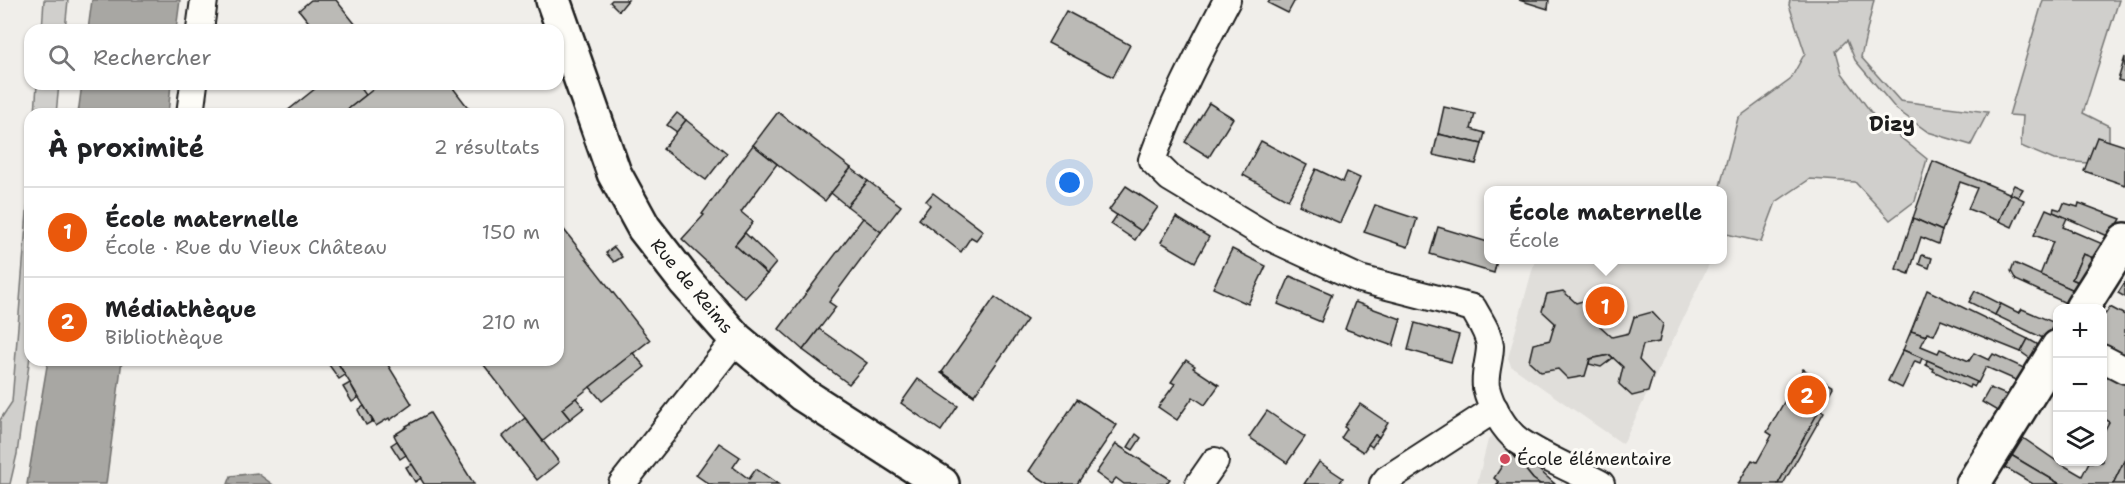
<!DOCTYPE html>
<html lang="fr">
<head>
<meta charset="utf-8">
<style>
  :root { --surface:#fff; --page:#f2f2f2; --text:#202124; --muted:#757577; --line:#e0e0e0; --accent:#ea580c }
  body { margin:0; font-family:"Shantell Sans",sans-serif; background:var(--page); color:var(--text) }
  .controls { position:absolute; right:18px; bottom:18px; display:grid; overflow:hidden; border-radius:12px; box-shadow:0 2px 4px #0004 }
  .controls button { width:54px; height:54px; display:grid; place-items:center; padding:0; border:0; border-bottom:2px solid var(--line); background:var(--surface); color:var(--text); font:30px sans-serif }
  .you { position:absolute; left:1070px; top:183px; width:21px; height:21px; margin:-15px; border:4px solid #fff; border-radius:50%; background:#1a73e8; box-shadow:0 0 0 9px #1a73e833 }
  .badge { display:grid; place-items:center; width:39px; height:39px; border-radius:50%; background:var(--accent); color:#fff; font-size:20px; font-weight:700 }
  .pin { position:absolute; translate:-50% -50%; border:3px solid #fff; box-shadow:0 2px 6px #0006 }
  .popup { position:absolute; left:1484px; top:186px; width:243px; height:78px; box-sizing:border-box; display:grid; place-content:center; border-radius:12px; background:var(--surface); filter:drop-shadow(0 2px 4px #0005); font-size:20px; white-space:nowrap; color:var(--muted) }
  .popup b { font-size:22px; color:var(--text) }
  .popup::after { content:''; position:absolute; left:50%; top:100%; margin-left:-12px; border:12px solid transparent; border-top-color:var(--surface) }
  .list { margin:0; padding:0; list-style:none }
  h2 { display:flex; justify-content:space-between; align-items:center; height:78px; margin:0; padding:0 24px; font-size:26px }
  h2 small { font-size:20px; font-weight:400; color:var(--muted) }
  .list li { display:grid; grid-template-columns:39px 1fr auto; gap:18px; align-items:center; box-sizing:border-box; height:90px; padding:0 24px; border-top:2px solid var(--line) }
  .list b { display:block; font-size:22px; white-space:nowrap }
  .list p { margin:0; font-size:20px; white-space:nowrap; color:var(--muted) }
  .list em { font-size:20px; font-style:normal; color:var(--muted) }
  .icon { flex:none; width:33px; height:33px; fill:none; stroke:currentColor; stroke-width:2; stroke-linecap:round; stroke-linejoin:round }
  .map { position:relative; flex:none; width:2125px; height:484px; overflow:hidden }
  .search { position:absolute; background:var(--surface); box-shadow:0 2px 4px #0004; left:24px; top:24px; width:540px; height:66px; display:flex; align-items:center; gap:15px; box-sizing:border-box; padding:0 21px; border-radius:18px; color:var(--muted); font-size:22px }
  .panel { position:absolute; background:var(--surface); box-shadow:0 2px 4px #0004; left:24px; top:108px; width:540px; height:258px; border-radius:18px }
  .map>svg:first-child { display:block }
  .built { fill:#e0deda }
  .green { fill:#d0cfcc; stroke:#767674; stroke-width:1.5 }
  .water { fill:#a8a7a3; stroke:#706f6d; stroke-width:1.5 }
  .building { fill:#bbbab6; stroke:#1c1c1c; stroke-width:1.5 }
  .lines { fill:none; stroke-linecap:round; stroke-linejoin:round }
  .minor-casing { stroke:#1c1c1c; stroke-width:30 }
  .major-casing { stroke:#1c1c1c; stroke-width:38 }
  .minor { stroke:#fdfcf7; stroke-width:26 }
  .major { stroke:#fdfcf7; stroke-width:33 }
  .poi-dot { fill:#d1495b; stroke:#fdfcf7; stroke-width:2 }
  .labels { text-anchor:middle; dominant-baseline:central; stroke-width:6; stroke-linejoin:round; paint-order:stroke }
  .street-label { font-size:18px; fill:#1c1c1c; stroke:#fdfcf7 }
  .poi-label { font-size:18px; fill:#1c1c1c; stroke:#fdfcf7; text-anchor:start }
  .quarter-label { font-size:21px; font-weight:bold; fill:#1c1c1c; stroke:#fdfcf7 }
</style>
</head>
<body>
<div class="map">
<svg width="2125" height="484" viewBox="0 0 2125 484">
  <rect width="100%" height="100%" fill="#f0eeea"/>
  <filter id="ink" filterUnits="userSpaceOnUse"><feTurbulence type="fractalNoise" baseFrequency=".0167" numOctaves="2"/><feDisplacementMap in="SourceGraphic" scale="12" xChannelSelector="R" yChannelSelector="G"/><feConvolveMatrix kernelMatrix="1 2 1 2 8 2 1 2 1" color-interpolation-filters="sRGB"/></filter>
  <g filter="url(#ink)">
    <g class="built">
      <polygon points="1535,260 1711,260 1623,444 1511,366 1508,358"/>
      <polygon points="1496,432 1514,448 1555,484 1477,484 1488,440"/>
    </g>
    <g class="green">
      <polygon points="44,0 68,0 65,30 42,30"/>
      <polygon points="1790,0 1874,0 1861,57 1900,101 1988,112 1971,145 1928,132 1896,109 1855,60 1847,40 1836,51 1842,73 1873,115 1927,159 1915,201 1890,220 1855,182 1810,179 1776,202 1761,242 1722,233 1722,190 1719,190 1738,118 1790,80 1805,53 1789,5"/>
      <polygon points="2043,0 2119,0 2083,113 2109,126 2109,141 2087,163 2054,160 2021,146 2023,116 2009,115"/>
      <polygon points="37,84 59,84 56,114 35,114"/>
      <polygon points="30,175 30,356 17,454 10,484 0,484 0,420 12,402"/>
    </g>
    <g class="water">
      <polygon points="92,0 180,0 176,30 88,30"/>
      <polygon points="82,84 171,84 168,114 78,114"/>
      <polygon points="48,360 122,360 106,484 27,484"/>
      <polygon points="257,473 272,484 228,484 231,476"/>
    </g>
    <g class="building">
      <polygon points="311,0 336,0 360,30 315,30 299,10"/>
      <polygon points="612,0 628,0 619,11 610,2"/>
      <polygon points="1270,0 1295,0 1288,13 1268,3"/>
      <polygon points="1519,0 1549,0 1548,9"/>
      <polygon points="1066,11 1130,45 1113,77 1048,43"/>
      <polygon points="2125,57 2125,82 2118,80"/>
      <polygon points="312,84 358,84 366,95 342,114 287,114 286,112 316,88"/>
      <polygon points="380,84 450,84 473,114 342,114"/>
      <polygon points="1209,103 1233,118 1209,157 1185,142"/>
      <polygon points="1444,107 1475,114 1471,129 1485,133 1482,144 1438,134"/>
      <polygon points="778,112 851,168 825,201 753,145"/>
      <polygon points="677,113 686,120 677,132 667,125"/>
      <polygon points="686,120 727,153 706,180 663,149"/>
      <polygon points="1438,134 1482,144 1476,164 1433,155"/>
      <polygon points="2097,137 2125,146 2125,185 2084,171"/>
      <polygon points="1261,141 1307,165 1288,200 1243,175"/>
      <polygon points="753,145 777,164 741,212 753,222 735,245 767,274 745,298 682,239 704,215 702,214"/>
      <polygon points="1933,161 2011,194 1999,221 1968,209 1977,188 1960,182 1942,231 1913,218"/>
      <polygon points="851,168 868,181 847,206 831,193"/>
      <polygon points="1316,169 1343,182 1347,172 1360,178 1340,223 1299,205"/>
      <polygon points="868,181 901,206 881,232 847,206"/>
      <polygon points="2014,185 2023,189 2018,197 2009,194"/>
      <polygon points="1126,186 1158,207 1141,231 1109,210"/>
      <polygon points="933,193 983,231 976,240 971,237 961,252 919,219 930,205 926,201"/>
      <polygon points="2011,194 2024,200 2012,227 1999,221"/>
      <polygon points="2064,203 2078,207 2079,203 2121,219 2110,237 2053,212 2054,208 2061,210"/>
      <polygon points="1375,205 1417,219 1408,247 1364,232"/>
      <polygon points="2046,209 2067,218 2063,227 2105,245 2096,259 2083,254 2072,279 2081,283 2076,291 2040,275 2053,242 2034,235"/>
      <polygon points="1117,215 1141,231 1135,240 1111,224"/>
      <polygon points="1176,217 1209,237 1195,262 1161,242"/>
      <polygon points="863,218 881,232 829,302 836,307 803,350 779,329"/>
      <polygon points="1913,218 1942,231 1938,244 1921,237 1909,274 1896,269"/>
      <polygon points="558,222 650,340 562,409 570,419 543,441 480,360 558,360"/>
      <polygon points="1438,227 1488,242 1488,260 1497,260 1494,273 1430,254"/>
      <polygon points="745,233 776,263 767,274 735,245"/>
      <polygon points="614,247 622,257 614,262 606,253"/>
      <polygon points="1232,249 1266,266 1248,304 1213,288"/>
      <polygon points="2083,254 2096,259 2081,283 2072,279"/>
      <polygon points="1922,255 1932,258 1929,268 1919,264"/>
      <polygon points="2014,263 2076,291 2068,304 2016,280 2011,271"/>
      <polygon points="1290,276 1332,294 1321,322 1278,304"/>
      <polygon points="2125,282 2125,297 2118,293"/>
      <polygon points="1927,290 2028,339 2021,352 1941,320 1934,335 1927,333 1926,336 1911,331"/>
      <polygon points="1563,291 1576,303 1593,298 1604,309 1599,325 1612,337 1629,333 1634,317 1652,312 1663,324 1659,342 1643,345 1639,360 1653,375 1648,392 1632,396 1619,384 1623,367 1610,355 1590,359 1585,376 1568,379 1558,369 1541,372 1529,361 1533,344 1550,340 1555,323 1542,311 1547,294"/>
      <polygon points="1975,291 2001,304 1995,315 1969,302"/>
      <polygon points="995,297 1027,320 974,395 942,372"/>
      <polygon points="1355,302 1401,319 1393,346 1345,329"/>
      <polygon points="2001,304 2019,313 2022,309 2055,323 2045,339 1995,315"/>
      <polygon points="2110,307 2125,315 2125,362 2102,351 2102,319"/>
      <polygon points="1415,323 1459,335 1451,362 1408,350"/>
      <polygon points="819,329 867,363 849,384 803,350"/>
      <polygon points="1911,331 1926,336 1921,346 1938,353 1940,349 1969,361 1974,353 1989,360 1993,354 2026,369 2018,381 1986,367 1978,383 1903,350"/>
      <polygon points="2028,339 2037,344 2038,349 2032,360 2021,352"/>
      <polygon points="1903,350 1922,358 1920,363 1915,361 1902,388 1888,381"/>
      <polygon points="633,353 645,367 602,401 590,387"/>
      <polygon points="1610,355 1613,358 1601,367 1589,364 1590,359"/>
      <polygon points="336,360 385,360 412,404 390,420 389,418 376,426"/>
      <polygon points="336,360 345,375 339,379 329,365"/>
      <polygon points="1186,360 1195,366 1193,368 1219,385 1205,405 1193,397 1177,420 1158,407 1175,384 1171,382"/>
      <polygon points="1927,360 1977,382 1974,387 1970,385 1969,388 1933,371 1934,369 1926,365"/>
      <polygon points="2102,365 2125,377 2125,459 2113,484 2060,484 2011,455 2023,438 2058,462 2082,476 2089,462 2102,462 2102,435 2109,422 2102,418"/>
      <polygon points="1803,369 1833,387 1778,484 1738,484 1752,460 1757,462 1772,435 1767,432"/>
      <polygon points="942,372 974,395 974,396 941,373"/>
      <polygon points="918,379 958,406 941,431 901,403"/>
      <polygon points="350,383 358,398 352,402 343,387"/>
      <polygon points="1990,388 2009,396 1999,412 1982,402"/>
      <polygon points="576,398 584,408 570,419 562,409"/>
      <polygon points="1077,399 1117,425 1077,484 1049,484 1029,471"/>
      <polygon points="1360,404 1388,423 1379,437 1375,435 1363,452 1341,438 1347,429 1344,427"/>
      <polygon points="364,406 373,421 366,425 358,410"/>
      <polygon points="1820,409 1824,412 1783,484 1778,484"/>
      <polygon points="1267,411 1305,437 1287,463 1249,437"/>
      <polygon points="430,413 474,484 424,484 397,441 394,435 407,427 406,426"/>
      <polygon points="525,418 559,462 537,480 503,436"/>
      <polygon points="1136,434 1141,438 1133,450 1128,447"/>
      <polygon points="1375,435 1379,437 1372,447 1368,444"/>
      <polygon points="397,441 406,455 400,459 391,445"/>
      <polygon points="719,443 740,457 733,467 749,479 756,469 778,484 709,484 696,475"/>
      <polygon points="1116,444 1170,479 1166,484 1124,484 1116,478 1111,484 1096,473"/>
      <polygon points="1514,448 1555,484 1540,484 1533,479 1511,452"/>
      <polygon points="1511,452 1533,479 1540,484 1497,484 1499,482 1494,478"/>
      <polygon points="2011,455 2060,484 2033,484 2003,466"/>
      <polygon points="2125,459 2125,484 2113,484"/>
      <polygon points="1319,462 1343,478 1339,484 1304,484"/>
      <polygon points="412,464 421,478 415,482 406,467"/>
    </g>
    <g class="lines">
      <defs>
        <g id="minor">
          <path d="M1227,0C1200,52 1172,105 1152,160L1170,178L1265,235L1360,279L1473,308C1479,319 1489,333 1490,346C1490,360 1484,373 1486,387C1490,405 1504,430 1519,441C1544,458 1574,470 1601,484"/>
          <polyline points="200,30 204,0"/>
          <polyline points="190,114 194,84"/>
          <polyline points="2102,358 2125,370"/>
          <polyline points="622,484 736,339"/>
          <polyline points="1199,484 1215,461"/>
          <polyline points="1383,484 1387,479 1495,409"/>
        </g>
        <g id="major">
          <polyline points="553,0 614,173 644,228 686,282 736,339 802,394 942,484"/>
          <polyline points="2082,308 2125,240"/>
          <polyline points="1973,484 2058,347"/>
        </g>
      </defs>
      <use href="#minor" class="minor-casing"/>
      <use href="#major" class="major-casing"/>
      <use href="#minor" class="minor"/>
      <use href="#major" class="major"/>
    </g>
  </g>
  <circle class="poi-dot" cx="1505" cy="459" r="6"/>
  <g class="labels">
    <g class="street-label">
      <text transform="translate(692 286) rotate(50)">Rue de Reims</text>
    </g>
    <g class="poi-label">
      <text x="1517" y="459">École élémentaire</text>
    </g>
    <g class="quarter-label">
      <text x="1892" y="124">Dizy</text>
    </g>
  </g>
</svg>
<div class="controls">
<button>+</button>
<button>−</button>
<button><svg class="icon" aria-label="layers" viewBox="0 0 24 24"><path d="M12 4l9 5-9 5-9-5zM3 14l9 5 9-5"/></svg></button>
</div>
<div class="you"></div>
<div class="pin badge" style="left:1605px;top:306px">1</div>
<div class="popup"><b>École maternelle</b>École</div>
<div class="pin badge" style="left:1807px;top:395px">2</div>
<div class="search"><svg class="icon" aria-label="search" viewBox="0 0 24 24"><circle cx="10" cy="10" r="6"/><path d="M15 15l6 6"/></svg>Rechercher</div>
<section class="panel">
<h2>À proximité<small>2 résultats</small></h2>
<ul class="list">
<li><span class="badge">1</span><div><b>École maternelle</b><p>École · Rue du Vieux Château</p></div><em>150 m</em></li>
<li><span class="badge">2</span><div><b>Médiathèque</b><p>Bibliothèque</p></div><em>210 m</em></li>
</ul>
</section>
</div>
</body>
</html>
